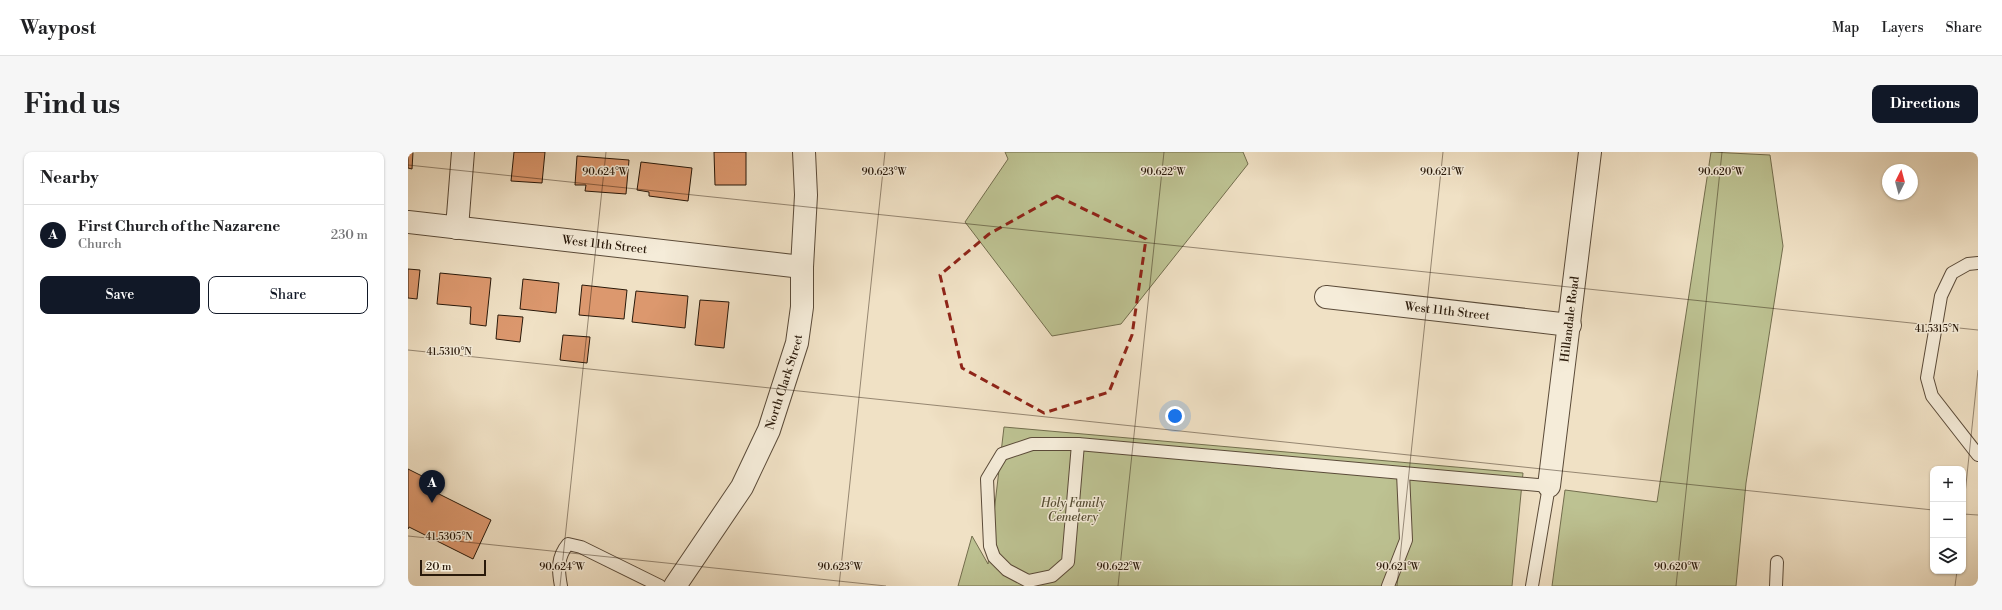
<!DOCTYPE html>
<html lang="en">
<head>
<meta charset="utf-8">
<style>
  :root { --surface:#fff; --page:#f6f6f6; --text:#202124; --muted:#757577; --line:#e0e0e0; --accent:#111827 }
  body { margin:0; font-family:"Libre Bodoni",serif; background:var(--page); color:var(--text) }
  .controls { position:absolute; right:12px; bottom:12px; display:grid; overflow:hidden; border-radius:8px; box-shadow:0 1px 3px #0004 }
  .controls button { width:36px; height:36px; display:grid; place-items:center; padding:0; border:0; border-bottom:1px solid var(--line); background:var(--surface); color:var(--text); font:20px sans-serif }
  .compass { position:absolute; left:1474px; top:12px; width:36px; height:36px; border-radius:50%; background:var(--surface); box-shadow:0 1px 3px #0004; rotate:6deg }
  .scale { position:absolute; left:12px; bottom:10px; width:66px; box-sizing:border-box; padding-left:4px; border:2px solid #29190a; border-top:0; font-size:11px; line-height:14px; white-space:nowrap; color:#29190a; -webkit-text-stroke:3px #f5ecd9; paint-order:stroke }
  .you { position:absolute; left:767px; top:264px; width:14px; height:14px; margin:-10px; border:3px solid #fff; border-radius:50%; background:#1a73e8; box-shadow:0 0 0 6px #1a73e833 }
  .badge { display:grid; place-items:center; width:26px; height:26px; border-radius:50%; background:var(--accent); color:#fff; font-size:13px; font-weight:700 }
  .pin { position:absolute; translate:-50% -33px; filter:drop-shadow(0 1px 2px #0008) }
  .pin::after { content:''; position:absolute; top:21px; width:14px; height:12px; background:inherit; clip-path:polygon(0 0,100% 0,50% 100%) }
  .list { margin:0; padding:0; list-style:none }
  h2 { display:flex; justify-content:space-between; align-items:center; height:52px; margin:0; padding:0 16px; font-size:17px }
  h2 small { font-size:13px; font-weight:400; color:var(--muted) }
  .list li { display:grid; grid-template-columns:26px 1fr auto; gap:12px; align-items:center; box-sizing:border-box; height:60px; padding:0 16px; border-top:1px solid var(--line) }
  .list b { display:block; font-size:15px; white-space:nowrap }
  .list p { margin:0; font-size:13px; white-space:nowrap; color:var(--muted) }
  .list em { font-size:13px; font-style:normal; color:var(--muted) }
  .actions { display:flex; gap:8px; padding:12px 16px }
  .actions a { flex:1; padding:9px 0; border:1px solid var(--accent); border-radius:8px; text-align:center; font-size:14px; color:var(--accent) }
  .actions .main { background:var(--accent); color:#fff }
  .icon { flex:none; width:22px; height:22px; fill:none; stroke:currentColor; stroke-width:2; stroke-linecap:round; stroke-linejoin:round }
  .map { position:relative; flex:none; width:1570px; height:434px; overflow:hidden; border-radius:8px }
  header { display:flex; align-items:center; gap:24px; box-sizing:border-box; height:56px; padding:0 20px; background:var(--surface); border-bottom:1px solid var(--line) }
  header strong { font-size:19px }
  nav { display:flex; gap:22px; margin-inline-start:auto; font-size:14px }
  .intro { display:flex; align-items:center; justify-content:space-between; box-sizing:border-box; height:96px; padding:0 24px }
  h1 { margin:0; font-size:28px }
  .button { padding:10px 18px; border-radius:8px; background:var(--accent); color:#fff; font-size:14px; font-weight:700 }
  main { display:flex; gap:24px; padding:0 24px }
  aside { flex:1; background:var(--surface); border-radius:8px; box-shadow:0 1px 3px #0004 }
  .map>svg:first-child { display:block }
  .green { fill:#bdc292; stroke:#736e4e }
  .building { fill:#dc986e; stroke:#29190a }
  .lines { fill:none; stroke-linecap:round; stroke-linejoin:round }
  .service-casing { stroke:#5b4b39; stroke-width:14 }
  .minor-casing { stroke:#5b4b39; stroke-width:24 }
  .service { stroke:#f5ecd9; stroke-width:12 }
  .minor { stroke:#f5ecd9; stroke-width:22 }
  .marked { fill:none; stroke:#8f2418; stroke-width:3; stroke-dasharray:8 5; stroke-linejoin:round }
  .ticks { fill:none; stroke:#29190a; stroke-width:1; stroke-opacity:0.45 }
  .labels { text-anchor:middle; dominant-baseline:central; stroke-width:3; stroke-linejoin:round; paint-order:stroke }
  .street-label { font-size:12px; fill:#29190a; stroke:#f5ecd9 }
  .park-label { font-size:12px; font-style:italic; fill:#554c33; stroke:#f5ecd9 }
  .ticks-label { font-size:10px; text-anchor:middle; fill:#29190a; stroke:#f5ecd9; stroke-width:3; stroke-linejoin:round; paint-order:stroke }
</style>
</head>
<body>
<header>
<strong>Waypost</strong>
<nav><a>Map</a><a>Layers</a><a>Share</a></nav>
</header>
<div class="intro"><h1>Find us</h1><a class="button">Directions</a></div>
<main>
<aside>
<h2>Nearby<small></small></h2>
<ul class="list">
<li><span class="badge">A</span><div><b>First Church of the Nazarene</b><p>Church</p></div><em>230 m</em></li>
</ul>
<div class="actions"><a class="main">Save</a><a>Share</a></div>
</aside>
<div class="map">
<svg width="1570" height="434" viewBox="0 0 1570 434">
  <rect width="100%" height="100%" fill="#f0e1c5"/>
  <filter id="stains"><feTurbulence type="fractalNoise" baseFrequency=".005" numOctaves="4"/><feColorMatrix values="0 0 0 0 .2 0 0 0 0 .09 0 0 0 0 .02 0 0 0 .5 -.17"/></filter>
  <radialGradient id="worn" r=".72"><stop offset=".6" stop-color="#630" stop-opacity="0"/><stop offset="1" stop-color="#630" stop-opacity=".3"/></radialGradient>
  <g class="green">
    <polygon points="597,0 835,0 840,12 713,172 644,184 557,70 600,7"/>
    <polygon points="1303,0 1362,3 1375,94 1338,331 1328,434 1144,434 1157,338 1249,350"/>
    <polygon points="596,275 1115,321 1104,434 550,434 564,384 580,412"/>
  </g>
  <g class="building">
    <polygon points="0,0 5,0 4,17 0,16"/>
    <polygon points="106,0 137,0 134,31 103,29"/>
    <polygon points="306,0 338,0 338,33 307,33"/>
    <polygon points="169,4 221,8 218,42 177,39 178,33 167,33"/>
    <polygon points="233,10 284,16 280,49 241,44 241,40 229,38"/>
    <polygon points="0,117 12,118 9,147 0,146"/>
    <polygon points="32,121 83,126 78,174 62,172 63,155 29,152"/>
    <polygon points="115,127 151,131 148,161 112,157"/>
    <polygon points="174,133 219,138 216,167 171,163"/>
    <polygon points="228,139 280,144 277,176 224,170"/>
    <polygon points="292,148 321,150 316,196 287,193"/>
    <polygon points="90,163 115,165 112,190 88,187"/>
    <polygon points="155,183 182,185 179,211 152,208"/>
    <polygon points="0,317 18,326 15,334 83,368 65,407 1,375 0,377"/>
  </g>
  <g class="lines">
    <defs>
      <g id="service">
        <polyline points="1570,111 1560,112 1544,121 1533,144 1519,226 1524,244 1570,303"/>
        <polygon points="624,292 670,292 660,410 644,424 620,429 599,418 586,405 582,394 579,327 594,302"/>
        <polyline points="670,292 1141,334 1124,434"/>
        <path d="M153,434C150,418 149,405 160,392L173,395L252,434"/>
        <polyline points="980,434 998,388 995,321"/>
        <polyline points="1368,434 1369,410"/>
      </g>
      <g id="minor">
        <path id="s1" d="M0,70L394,115"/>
        <polyline points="49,76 55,0"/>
        <path id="s2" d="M918,145L1162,173"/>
        <path id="s3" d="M1141,334L1182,0"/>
        <path id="s4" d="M267,434L334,335L361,278L389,191L394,155V115L398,43L396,0"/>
      </g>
    </defs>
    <use href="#service" class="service-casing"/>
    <use href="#minor" class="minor-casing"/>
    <use href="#service" class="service"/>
    <use href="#minor" class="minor"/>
  </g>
  <path class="marked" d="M649,44L738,87L724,183L701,240L636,261L554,216L532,123L581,82Z"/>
  <path class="ticks" d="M0,13L1570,178M0,198L1525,358M1555,361L1570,218M1555,362L1570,363M0,384L478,434M152,434L198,0M431,434L477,0M710,434L756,0M989,434L1035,0M1268,434L1314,0M1547,434L1549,419"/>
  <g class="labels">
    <g class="street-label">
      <text stroke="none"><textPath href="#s1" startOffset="198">West 11th Street</textPath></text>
      <text stroke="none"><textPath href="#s2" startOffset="122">West 11th Street</textPath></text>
      <text stroke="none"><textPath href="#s3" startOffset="168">Hillandale Road</textPath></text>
      <text stroke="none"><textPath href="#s4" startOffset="233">North Clark Street</textPath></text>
    </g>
    <g class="park-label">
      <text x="665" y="351">Holy Family<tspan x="665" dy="14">Cemetery</tspan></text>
    </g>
  </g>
  <g class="ticks-label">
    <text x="197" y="23">90.624°W</text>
    <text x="476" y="23">90.623°W</text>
    <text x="755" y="23">90.622°W</text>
    <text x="1034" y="23">90.621°W</text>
    <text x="1313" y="23">90.620°W</text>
    <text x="1529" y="180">41.5315°N</text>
    <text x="41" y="203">41.5310°N</text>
    <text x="41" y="388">41.5305°N</text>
    <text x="154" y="418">90.624°W</text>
    <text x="432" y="418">90.623°W</text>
    <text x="711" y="418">90.622°W</text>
    <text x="990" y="418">90.621°W</text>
    <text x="1269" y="418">90.620°W</text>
  </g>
  <rect width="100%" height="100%" filter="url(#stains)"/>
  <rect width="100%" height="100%" fill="url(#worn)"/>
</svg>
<div class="controls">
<button>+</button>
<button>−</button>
<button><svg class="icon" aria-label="layers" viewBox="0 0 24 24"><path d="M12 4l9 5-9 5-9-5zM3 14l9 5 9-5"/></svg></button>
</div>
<svg class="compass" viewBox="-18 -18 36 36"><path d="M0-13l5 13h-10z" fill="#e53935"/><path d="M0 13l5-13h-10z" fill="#757577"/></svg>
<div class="scale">20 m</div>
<div class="you"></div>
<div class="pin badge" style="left:24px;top:351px">A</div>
</div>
</main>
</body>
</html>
